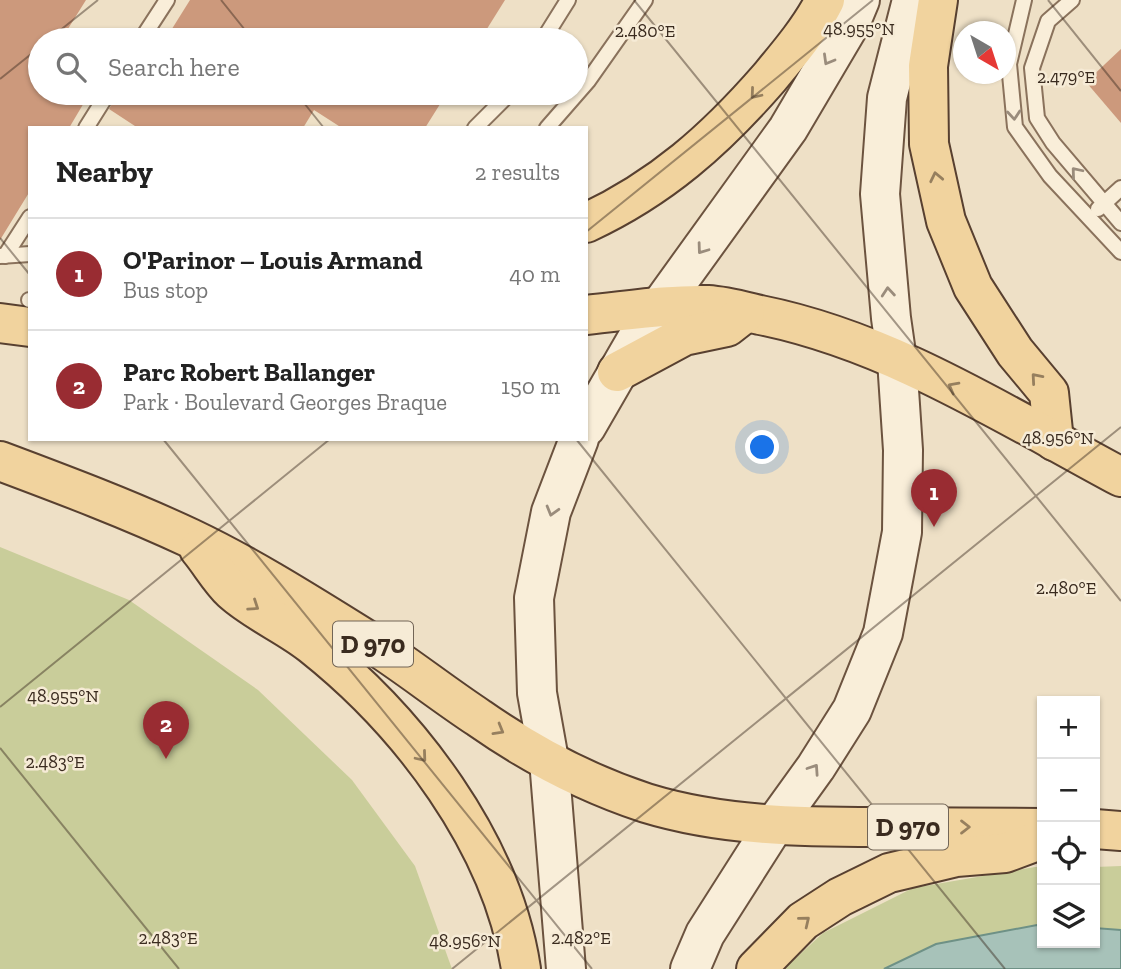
<!DOCTYPE html>
<html lang="en">
<head>
<meta charset="utf-8">
<style>
  :root { --surface:#fff; --page:#f2f2f2; --text:#222; --muted:#767676; --line:#e0e0e0; --accent:#992c32 }
  body { margin:0; font-family:"Zilla Slab",serif; background:var(--page); color:var(--text) }
  .controls { position:absolute; right:21px; bottom:21px; display:grid; overflow:hidden; border-radius:0px; box-shadow:0 2px 5px #0004 }
  .controls button { width:63px; height:63px; display:grid; place-items:center; padding:0; border:0; border-bottom:2px solid var(--line); background:var(--surface); color:var(--text); font:35px sans-serif }
  .compass { position:absolute; left:953px; top:21px; width:63px; height:63px; border-radius:50%; background:var(--surface); box-shadow:0 2px 5px #0004; rotate:141deg }
  .you { position:absolute; left:763px; top:448px; width:24px; height:24px; margin:-18px; border:5px solid #fff; border-radius:50%; background:#1a73e8; box-shadow:0 0 0 10px #1a73e833 }
  .badge { display:grid; place-items:center; width:46px; height:46px; border-radius:50%; background:var(--accent); color:#fff; font-size:23px; font-weight:700 }
  .pin { position:absolute; translate:-50% -58px; filter:drop-shadow(0 2px 4px #0008) }
  .pin::after { content:''; position:absolute; top:37px; width:24px; height:21px; background:inherit; clip-path:polygon(0 0,100% 0,50% 100%) }
  .list { margin:0; padding:0; list-style:none }
  h2 { display:flex; justify-content:space-between; align-items:center; height:91px; margin:0; padding:0 28px; font-size:30px }
  h2 small { font-size:23px; font-weight:400; color:var(--muted) }
  .list li { display:grid; grid-template-columns:46px 1fr auto; gap:21px; align-items:center; box-sizing:border-box; height:112px; padding:0 28px; border-top:2px solid var(--line) }
  .list b { display:block; font-size:26px; white-space:nowrap }
  .list p { margin:0; font-size:23px; white-space:nowrap; color:var(--muted) }
  .list em { font-size:23px; font-style:normal; color:var(--muted) }
  .icon { flex:none; width:38px; height:38px; fill:none; stroke:currentColor; stroke-width:2; stroke-linecap:round; stroke-linejoin:round }
  .map { position:relative; flex:none; width:1121px; height:969px; overflow:hidden }
  .search { position:absolute; background:var(--surface); box-shadow:0 2px 5px #0004; left:28px; top:28px; width:560px; height:77px; display:flex; align-items:center; gap:18px; box-sizing:border-box; padding:0 24px; border-radius:38px; color:var(--muted); font-size:26px }
  .panel { position:absolute; background:var(--surface); box-shadow:0 2px 5px #0004; left:28px; top:126px; width:560px; height:315px; border-radius:0px }
  .map>svg:first-child { display:block }
  .green { fill:#c9cd9a }
  .water { fill:#a7c2b9; stroke:#6e9186; stroke-width:2 }
  .building { fill:#cc997c }
  .lines { fill:none; stroke-linecap:round; stroke-linejoin:round }
  .service-casing { stroke:#8a725c; stroke-width:18 }
  .secondary-casing { stroke:#6c533f; stroke-width:42 }
  .primary-casing { stroke:#584030; stroke-width:42 }
  .service { stroke:#f9eed9; stroke-width:14 }
  .secondary { stroke:#f9eed9; stroke-width:38 }
  .primary { stroke:#f1d39e; stroke-width:38 }
  .oneway { stroke:#9a8c7c }
  .oneway2 { stroke:#967f5e }
  .ticks { fill:none; stroke:#3a2b1f; stroke-width:2; stroke-opacity:0.45 }
  .labels { text-anchor:middle; dominant-baseline:central; stroke-width:5; stroke-linejoin:round; paint-order:stroke }
  .shield { fill:#f6ebd6; stroke:#726556; stroke-width:2 }
  .shield-label { font-size:26px; font-weight:bold; fill:#3a2b1f }
  .ticks-label { font-size:18px; text-anchor:middle; fill:#3a2b1f; stroke:#f6ebd6; stroke-width:5; stroke-linejoin:round; paint-order:stroke }
</style>
</head>
<body>
<div class="map">
<svg width="1121" height="969" viewBox="0 0 1121 969">
  <rect width="100%" height="100%" fill="#eee0c6"/>
  <g class="green">
    <polygon points="0,547 129,600 258,690 352,780 415,866 452,969 0,969"/>
    <polygon points="1121,866 1121,930 1095,928 1095,867"/>
    <polygon points="1035,867 1042,867 1042,926 936,944 884,969 784,969 823,933 913,888"/>
  </g>
  <polygon class="water" points="1037,925 1042,926 1042,943 1095,943 1095,928 1121,930 1121,969 884,969 936,944"/>
  <g class="building">
    <polygon points="0,0 86,0 61,40 40,40 40,93 97,93 93,99 88,96 69,128 30,128 30,191 0,240"/>
    <polygon points="190,0 505,0 480,40 165,40"/>
    <polygon points="1121,49 1121,123 1086,82"/>
    <polygon points="118,93 447,93 425,128 342,128 314,110 303,128 138,128 109,109"/>
  </g>
  <g class="lines">
    <defs>
      <g id="service">
        <polyline points="1024,0 1009,64 1015,127 1050,176 1121,252"/>
        <polyline points="1072,0 1048,21 1032,68 1037,118 1053,143 1121,223"/>
        <polyline points="141,40 167,0"/>
        <polyline points="543,40 568,0"/>
        <polyline points="86,128 108,93"/>
        <polyline points="475,128 510,93"/>
        <polyline points="547,128 588,81 645,0"/>
        <polyline points="1098,209 1121,188"/>
        <polyline points="0,256 30,254"/>
        <polyline points="5,256 30,217"/>
        <polyline points="29,300 30,300"/>
      </g>
      <g id="secondary">
        <polyline points="586,427 638,337 788,129 850,24 860,0"/>
        <polyline points="566,969 549,760 537,693 534,598 551,512 579,439"/>
        <polyline points="690,969 705,934 775,824 816,767 852,710 883,633 902,532 903,450 897,360 891,318 880,194 887,98 912,0"/>
      </g>
      <g id="primary">
        <polyline points="938,0 928,66 929,144 946,221 973,287 1015,352 1049,393 1054,441"/>
        <path d="M586,223C661,188 715,140 769,78C789,54 811,28 825,0"/>
        <path d="M586,315C627,311 667,304 708,305C725,306 743,311 760,315C890,341 1005,415 1121,477"/>
        <polyline points="0,323 30,327"/>
        <polyline points="617,372 684,336 727,327 745,313"/>
        <path d="M0,461C64,485 128,509 190,538C251,567 309,604 367,640C405,664 441,693 479,718C529,753 588,784 646,803C721,826 800,827 877,827C932,827 987,828 1042,828"/>
        <path d="M199,549C210,562 220,580 232,591C255,612 287,625 312,645C409,722 502,843 521,969"/>
        <polyline points="1095,829 1121,831"/>
        <polyline points="756,969 803,921 840,897 889,873 956,857 1005,853 1032,843"/>
      </g>
    </defs>
    <use href="#service" class="service-casing"/>
    <use href="#secondary" class="secondary-casing"/>
    <use href="#primary" class="primary-casing"/>
    <use href="#service" class="service"/>
    <use href="#secondary" class="secondary"/>
    <use href="#primary" class="primary"/>
  </g>
  <defs><path id="oneway-chevron" d="M-2-3.5L2.5 0L-2 3.5" fill="none" stroke-width="1.6" stroke-linecap="round" stroke-linejoin="round" transform="scale(1.75)"/></defs>
  <g class="oneway">
    <use href="#oneway-chevron" transform="translate(828 60) rotate(120)"/>
    <use href="#oneway-chevron" transform="translate(1014 115) rotate(85)"/>
    <use href="#oneway-chevron" transform="translate(1076 172) rotate(-130)"/>
    <use href="#oneway-chevron" transform="translate(702 249) rotate(126)"/>
    <use href="#oneway-chevron" transform="translate(888 292) rotate(-95)"/>
    <use href="#oneway-chevron" transform="translate(552 511) rotate(106)"/>
    <use href="#oneway-chevron" transform="translate(814 769) rotate(-56)"/>
  </g>
  <g class="oneway2">
    <use href="#oneway-chevron" transform="translate(755 94) rotate(130)"/>
    <use href="#oneway-chevron" transform="translate(936 177) rotate(-102)"/>
    <use href="#oneway-chevron" transform="translate(1036 378) rotate(-131)"/>
    <use href="#oneway-chevron" transform="translate(953 387) rotate(-152)"/>
    <use href="#oneway-chevron" transform="translate(254 606) rotate(34)"/>
    <use href="#oneway-chevron" transform="translate(499 730) rotate(30)"/>
    <use href="#oneway-chevron" transform="translate(422 757) rotate(50)"/>
    <use href="#oneway-chevron" transform="translate(965 827)"/>
    <use href="#oneway-chevron" transform="translate(805 921) rotate(-39)"/>
  </g>
  <path class="ticks" d="M221,0L253,40M634,0L1121,601M1048,0L1121,91M48,40L98,0M0,79L40,47M296,93L324,128M586,232L873,0M0,238L30,275M163,439L592,969M576,439L1005,969M0,707L330,439M0,748L179,969M452,969L1121,427"/>
  <g class="labels">
    <g class="shield">
      <rect x="333" y="621.5" width="80" height="45" rx="5"/>
      <rect x="868" y="804.5" width="80" height="45" rx="5"/>
    </g>
    <g class="shield-label">
      <text x="373" y="644">D 970</text>
      <text x="908" y="827">D 970</text>
    </g>
  </g>
  <g class="ticks-label">
    <text x="859" y="35">48.955°N</text>
    <text x="645" y="37">2.480°E</text>
    <text x="1066" y="83">2.479°E</text>
    <text x="1058" y="444">48.956°N</text>
    <text x="1066" y="594">2.480°E</text>
    <text x="63" y="702">48.955°N</text>
    <text x="55" y="768">2.483°E</text>
    <text x="168" y="944">2.483°E</text>
    <text x="581" y="944">2.482°E</text>
    <text x="465" y="947">48.956°N</text>
  </g>
</svg>
<div class="controls">
<button>+</button>
<button>−</button>
<button><svg class="icon" aria-label="locate" viewBox="0 0 24 24"><circle cx="12" cy="12" r="6"/><path d="M12 2v4M12 18v4M2 12h4M18 12h4"/></svg></button>
<button><svg class="icon" aria-label="layers" viewBox="0 0 24 24"><path d="M12 4l9 5-9 5-9-5zM3 14l9 5 9-5"/></svg></button>
</div>
<svg class="compass" viewBox="-18 -18 36 36"><path d="M0-13l5 13h-10z" fill="#e53935"/><path d="M0 13l5-13h-10z" fill="#767676"/></svg>
<div class="you"></div>
<div class="pin badge" style="left:934px;top:527px">1</div>
<div class="pin badge" style="left:166px;top:759px">2</div>
<div class="search"><svg class="icon" aria-label="search" viewBox="0 0 24 24"><circle cx="10" cy="10" r="6"/><path d="M15 15l6 6"/></svg>Search here</div>
<section class="panel">
<h2>Nearby<small>2 results</small></h2>
<ul class="list">
<li><span class="badge">1</span><div><b>O'Parinor – Louis Armand</b><p>Bus stop</p></div><em>40 m</em></li>
<li><span class="badge">2</span><div><b>Parc Robert Ballanger</b><p>Park · Boulevard Georges Braque</p></div><em>150 m</em></li>
</ul>
</section>
</div>
</body>
</html>
